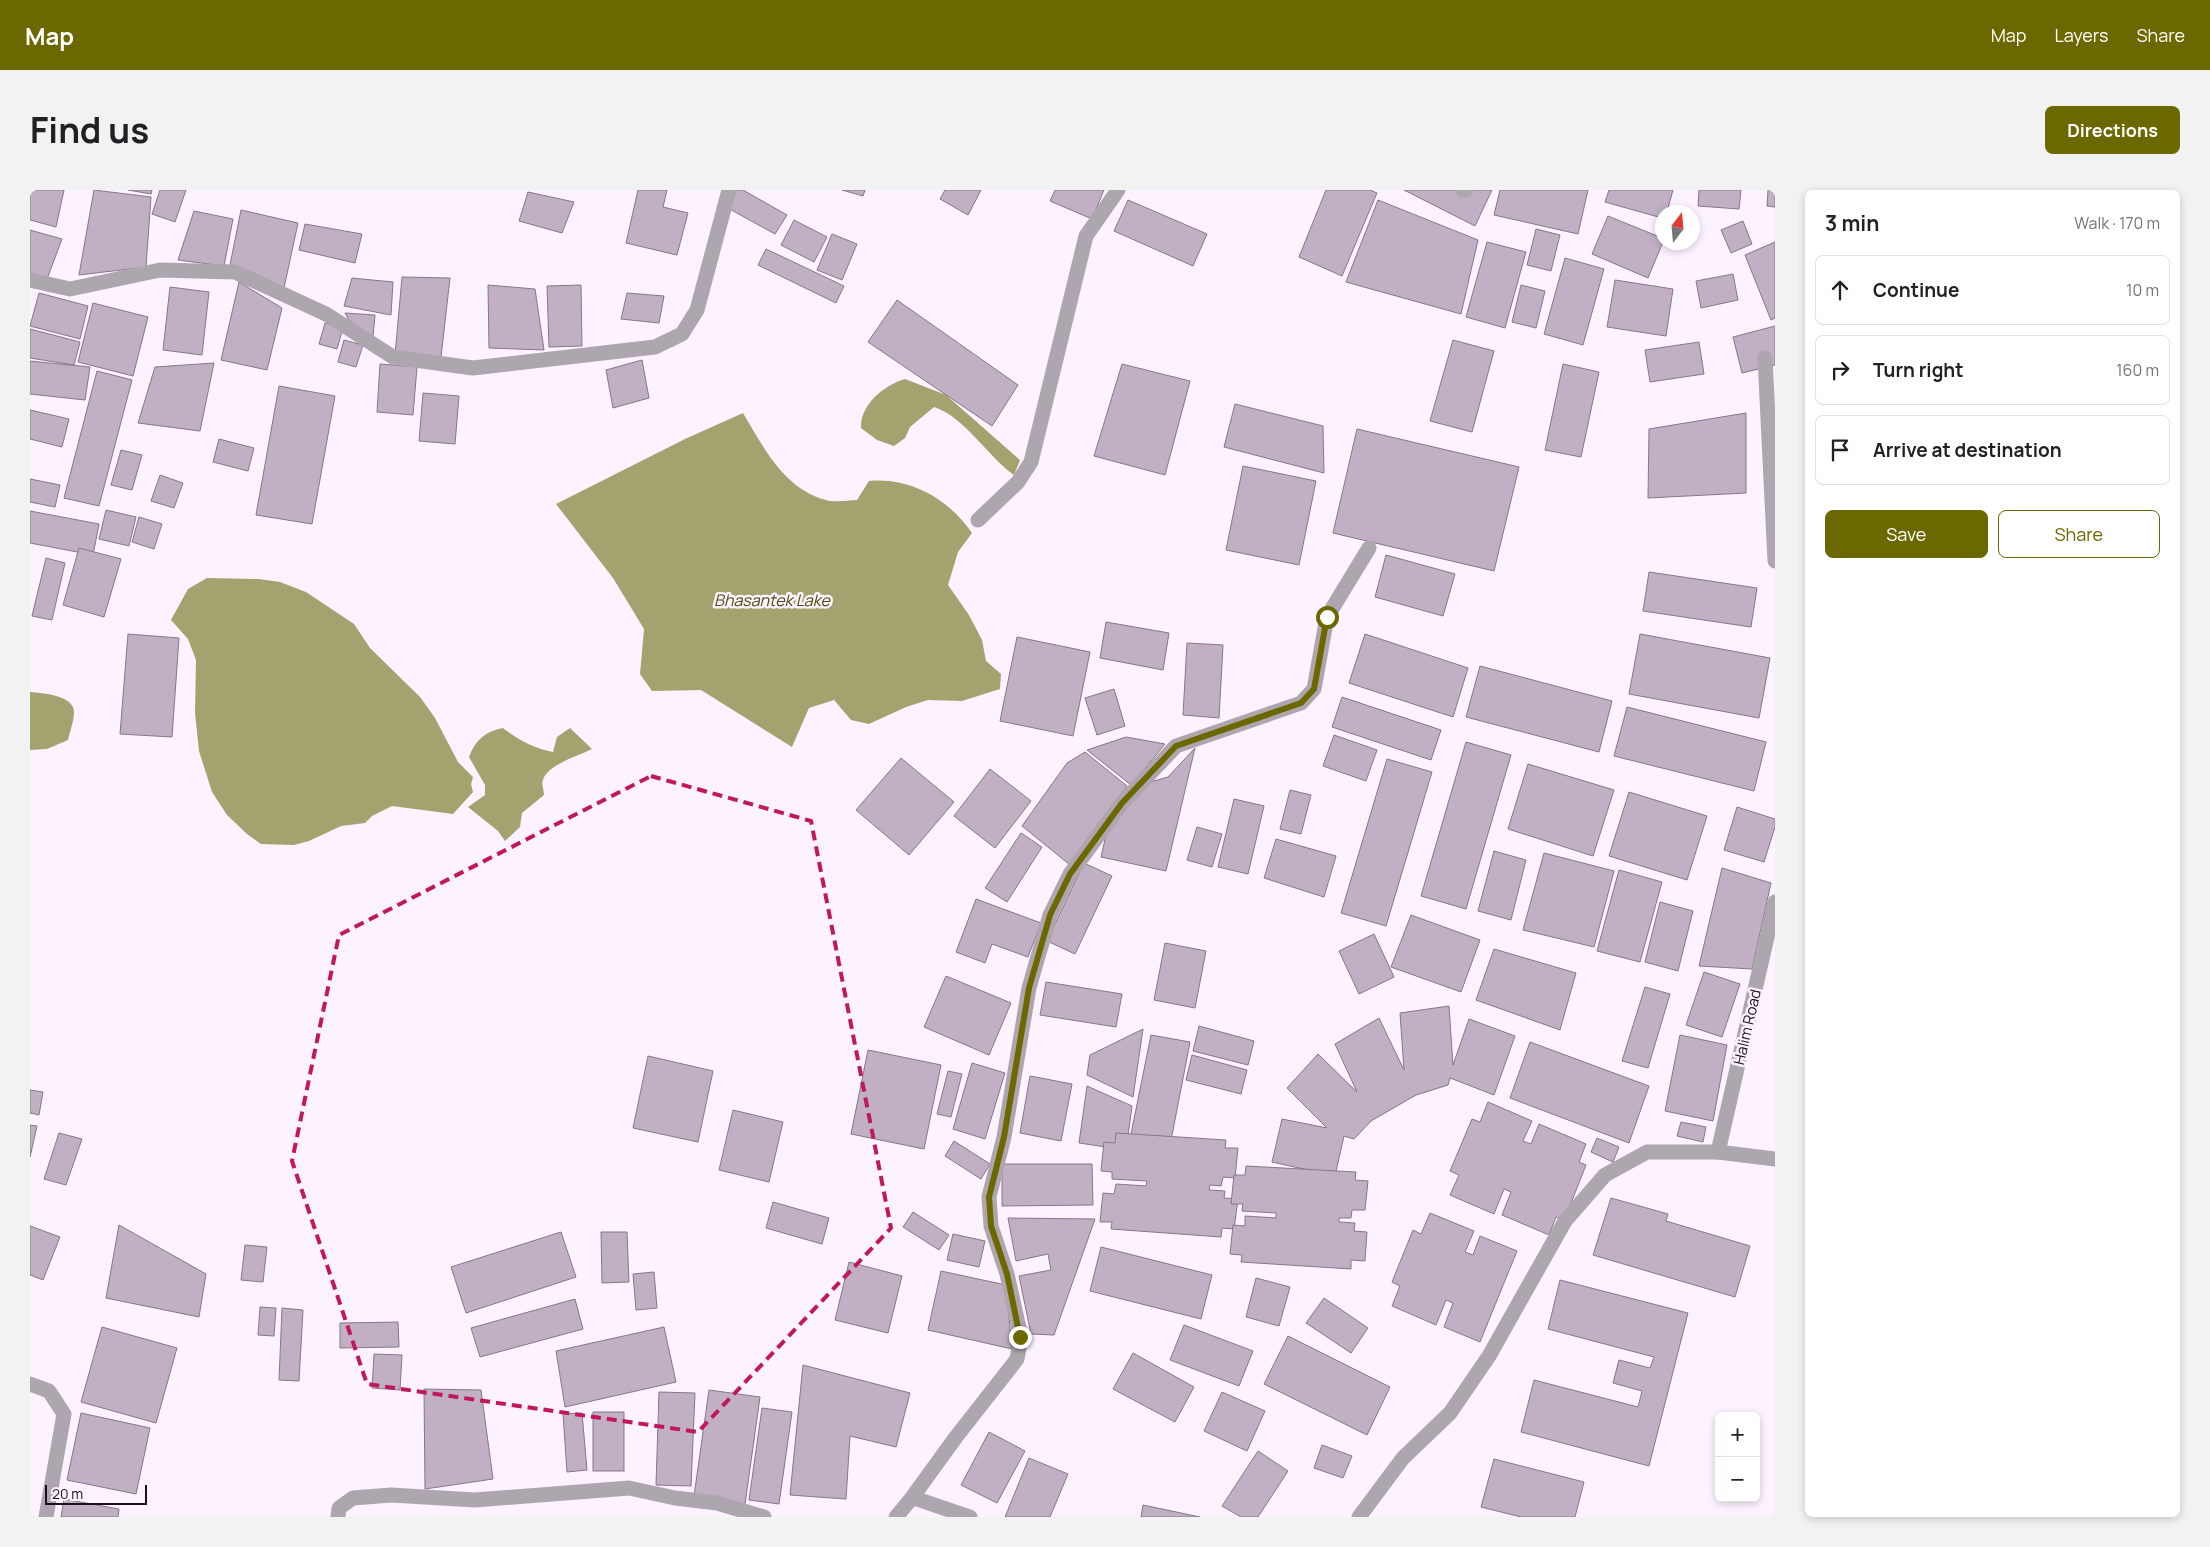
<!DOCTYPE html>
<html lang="en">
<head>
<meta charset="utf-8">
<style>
  :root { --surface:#fff; --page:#f2f2f2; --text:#202124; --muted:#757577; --line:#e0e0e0; --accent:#6c6800 }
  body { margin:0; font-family:Manrope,sans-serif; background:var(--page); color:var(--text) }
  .controls { position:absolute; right:15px; bottom:15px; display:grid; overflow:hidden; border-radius:8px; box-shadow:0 2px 8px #0003 }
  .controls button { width:45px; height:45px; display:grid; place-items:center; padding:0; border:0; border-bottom:1px solid var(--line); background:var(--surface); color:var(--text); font:25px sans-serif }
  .compass { position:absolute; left:1625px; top:15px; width:45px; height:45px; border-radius:50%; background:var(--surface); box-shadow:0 2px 8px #0003; rotate:16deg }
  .scale { position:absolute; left:15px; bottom:12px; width:102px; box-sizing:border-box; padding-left:5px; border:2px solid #181218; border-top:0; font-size:14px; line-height:18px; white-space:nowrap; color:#181218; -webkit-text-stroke:4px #fdf2ff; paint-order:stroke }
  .stop { position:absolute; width:15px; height:15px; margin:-11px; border:4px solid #6c6800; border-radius:50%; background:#fff }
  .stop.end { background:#6c6800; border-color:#fff; box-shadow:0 1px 5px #0008 }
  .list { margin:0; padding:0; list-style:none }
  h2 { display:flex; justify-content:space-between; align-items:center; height:65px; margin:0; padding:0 20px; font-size:21px }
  h2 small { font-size:16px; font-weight:400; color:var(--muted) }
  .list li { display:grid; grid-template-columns:32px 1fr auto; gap:15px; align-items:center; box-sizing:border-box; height:70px; margin:0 10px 10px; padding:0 10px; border:1px solid var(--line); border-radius:8px }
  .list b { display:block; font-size:19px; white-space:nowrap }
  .list em { font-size:16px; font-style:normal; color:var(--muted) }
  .actions { display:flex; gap:10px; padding:15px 20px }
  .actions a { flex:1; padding:11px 0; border:1px solid var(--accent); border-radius:8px; text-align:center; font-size:18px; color:var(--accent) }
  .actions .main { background:var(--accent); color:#fff }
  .icon { flex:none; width:28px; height:28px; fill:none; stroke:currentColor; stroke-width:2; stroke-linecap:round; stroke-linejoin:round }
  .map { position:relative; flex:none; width:1745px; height:1327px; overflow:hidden; border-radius:8px }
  header { display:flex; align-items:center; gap:30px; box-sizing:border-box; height:70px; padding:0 25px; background:var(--accent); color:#fff }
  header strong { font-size:24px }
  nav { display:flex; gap:28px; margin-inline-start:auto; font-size:18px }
  .intro { display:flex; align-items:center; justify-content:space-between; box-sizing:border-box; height:120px; padding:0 30px }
  h1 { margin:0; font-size:35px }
  .button { padding:12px 22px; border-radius:8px; background:var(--accent); color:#fff; font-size:18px; font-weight:700 }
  main { display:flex; gap:30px; padding:0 30px }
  aside { flex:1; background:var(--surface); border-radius:8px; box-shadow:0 2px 8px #0003 }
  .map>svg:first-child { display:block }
  .water { fill:#a4a26f }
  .building { fill:#c1b0c4; stroke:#867688 }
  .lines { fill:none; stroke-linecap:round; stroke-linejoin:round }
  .minor { stroke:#aea6af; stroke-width:15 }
  .tertiary { stroke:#aea6af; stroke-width:15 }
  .route { stroke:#6c6800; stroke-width:6 }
  .marked { fill:none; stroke:#c2185b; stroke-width:4; stroke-dasharray:10 6; stroke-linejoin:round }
  .labels { text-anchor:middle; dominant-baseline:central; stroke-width:5; stroke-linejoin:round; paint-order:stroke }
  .street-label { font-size:15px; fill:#181218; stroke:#fdf2ff }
  .water-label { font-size:16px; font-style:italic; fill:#4e4b0b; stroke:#fdf2ff }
</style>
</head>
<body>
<header>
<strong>Map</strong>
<nav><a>Map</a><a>Layers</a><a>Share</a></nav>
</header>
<div class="intro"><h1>Find us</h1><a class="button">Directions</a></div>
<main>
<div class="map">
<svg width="1745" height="1327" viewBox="0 0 1745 1327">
  <rect width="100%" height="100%" fill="#fdf2ff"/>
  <g class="water">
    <path d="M875,189L916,205L990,270L984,285C957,266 935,227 904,217L880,237L875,248L864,256L847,250L831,238C830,215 854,195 875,189Z"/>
    <path d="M713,223C734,258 754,299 796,310C805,313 818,310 827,310L839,291C880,287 919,309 942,343L928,362L918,395L939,425L952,450L956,471L971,484L970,499L932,511L898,510L876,517L839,534L821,530L804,510L779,518L762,557L671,500L622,501L610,484L614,439L583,388L526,314L655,249Z"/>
    <polygon points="177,388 229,389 250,392 276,402 324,434 340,458 390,507 405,528 428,572 443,587 441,594 443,602 423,624 362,616 342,626 335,633 311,636 279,651 264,655 231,654 217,644 197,625 182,602 169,561 165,523 166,470 158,449 141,430 158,399"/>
    <path d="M0,502C12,503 44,505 44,522C44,531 40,541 38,550L17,559L0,560Z"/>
    <path d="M473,538C488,550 503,558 523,562L527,547L540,538L562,559C548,566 517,575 513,590C511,594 514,600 514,605L492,623L490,637L475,651L468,641L438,617L455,605V595L439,567C445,550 456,541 473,538Z"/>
  </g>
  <g class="building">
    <polygon points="0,0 34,0 26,37 0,30"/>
    <polygon points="64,0 121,7 116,77 49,85"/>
    <polygon points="98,0 122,0 121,4"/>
    <polygon points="130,0 156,0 145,32 122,24"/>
    <polygon points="608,0 637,0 633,17 658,23 647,65 596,53"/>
    <polygon points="704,0 713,0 757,25 745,44 694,16"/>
    <polygon points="812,0 835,0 833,6"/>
    <polygon points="915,0 951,0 938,25 910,9"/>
    <polygon points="1025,0 1074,0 1062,29 1020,11"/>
    <polygon points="1296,0 1340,0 1347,3 1312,86 1269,67"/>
    <polygon points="1374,0 1462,0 1445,36"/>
    <polygon points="1470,0 1558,0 1548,44 1464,25"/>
    <polygon points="1579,0 1643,0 1637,22 1632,22 1632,28 1575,12"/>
    <polygon points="1669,0 1711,0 1709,19 1668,16"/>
    <polygon points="1738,0 1745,0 1745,17 1737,16"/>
    <polygon points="498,2 544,12 532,43 489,31"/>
    <polygon points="1098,10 1177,44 1163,76 1084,41"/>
    <polygon points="1348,10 1448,50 1431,124 1316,92"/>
    <polygon points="211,20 268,33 254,98 200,75"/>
    <polygon points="164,21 203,29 194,76 148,70"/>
    <polygon points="1578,26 1632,48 1633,52 1618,88 1562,64"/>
    <polygon points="764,30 797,47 784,72 751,55"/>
    <polygon points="1713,31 1722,54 1701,63 1691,40"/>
    <polygon points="275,34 332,44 325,73 269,60"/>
    <polygon points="1506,39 1530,45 1521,81 1497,75"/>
    <polygon points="0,40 32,49 17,89 0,84"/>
    <polygon points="802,44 827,54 812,90 787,80"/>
    <polygon points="1457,52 1496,62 1475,138 1436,127"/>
    <polygon points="1745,52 1745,128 1741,130 1715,65"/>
    <polygon points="736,59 814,96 806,113 728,75"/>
    <polygon points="1535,68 1574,79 1553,155 1514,144"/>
    <polygon points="1703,84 1708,110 1671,118 1666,91"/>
    <polygon points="372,87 420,88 411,167 365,165"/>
    <polygon points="322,88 363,92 361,125 314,116"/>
    <polygon points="1585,90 1643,99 1636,146 1577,137"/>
    <polygon points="209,92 252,118 237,180 191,170"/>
    <polygon points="458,95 505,99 514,160 459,158"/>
    <polygon points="551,95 552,156 519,157 517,96"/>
    <polygon points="1491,95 1515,101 1506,138 1482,132"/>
    <polygon points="140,97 179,102 172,165 133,160"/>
    <polygon points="9,103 58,116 50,149 0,136"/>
    <polygon points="597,103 634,106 629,133 591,129"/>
    <polygon points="867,110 988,195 962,236 838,152"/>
    <polygon points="63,113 118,127 103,186 48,172"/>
    <polygon points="315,123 345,125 343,146 323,138"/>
    <polygon points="295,133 313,138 307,159 289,154"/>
    <polygon points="1745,136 1745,175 1712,183 1703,147"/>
    <polygon points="0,139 50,152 44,175 0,168"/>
    <polygon points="314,150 333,155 326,177 308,172"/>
    <polygon points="1423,150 1464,161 1442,242 1400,231"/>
    <polygon points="1669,152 1674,184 1620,192 1615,160"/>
    <polygon points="612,170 619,208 583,218 576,180"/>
    <polygon points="0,171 60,177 55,210 0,204"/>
    <polygon points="184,173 170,241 108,233 125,177"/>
    <polygon points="350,174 387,177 383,225 347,222"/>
    <polygon points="1092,174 1160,191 1135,285 1064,266"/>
    <polygon points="1533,174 1569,182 1551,267 1515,260"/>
    <polygon points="67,181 102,190 69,316 34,308"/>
    <polygon points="249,196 305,206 282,334 226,325"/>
    <polygon points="393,203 429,206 425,254 389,251"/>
    <polygon points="1205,214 1293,236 1294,283 1194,257"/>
    <polygon points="0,220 39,229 32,257 0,249"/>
    <polygon points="1716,223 1716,303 1618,308 1619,239"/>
    <polygon points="1327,239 1489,277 1464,381 1303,343"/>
    <polygon points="189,249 224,258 218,281 183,272"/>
    <polygon points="91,260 112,265 102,300 81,295"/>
    <polygon points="1213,276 1286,291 1269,375 1196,360"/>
    <polygon points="130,285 153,293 144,318 121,311"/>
    <polygon points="0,289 30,295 25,317 0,312"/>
    <polygon points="76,320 106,327 99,356 69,349"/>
    <polygon points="0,321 69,334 63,365 0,353"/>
    <polygon points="109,327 132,334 124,359 102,352"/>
    <polygon points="49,358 91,369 74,427 33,415"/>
    <polygon points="1356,365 1425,384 1413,426 1345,407"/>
    <polygon points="16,368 35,373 22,430 2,426"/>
    <polygon points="1619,382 1727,398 1721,437 1613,421"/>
    <polygon points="1076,432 1139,443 1133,480 1070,468"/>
    <polygon points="98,444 149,448 142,547 90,544"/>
    <polygon points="1335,444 1438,478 1423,527 1319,493"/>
    <polygon points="1610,444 1740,468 1729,528 1599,504"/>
    <polygon points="987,447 1060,462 1043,546 970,531"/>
    <polygon points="1157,453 1193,455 1189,528 1153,525"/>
    <polygon points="1450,476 1582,511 1569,562 1436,527"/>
    <polygon points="1084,499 1095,536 1067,545 1055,508"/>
    <polygon points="1312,507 1411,540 1401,570 1302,537"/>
    <polygon points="1597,517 1736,552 1724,601 1584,566"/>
    <polygon points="1304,545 1347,560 1336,591 1293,576"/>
    <polygon points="1096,547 1135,554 1101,595 1057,560"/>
    <polygon points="1436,552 1481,565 1436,719 1391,706"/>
    <polygon points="1165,558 1136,681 1071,667 1076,645 1113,594 1138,587"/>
    <polygon points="1055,562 1097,596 1040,675 992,636 1037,573"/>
    <polygon points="871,568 924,612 879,665 826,620"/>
    <polygon points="1357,569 1402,582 1356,736 1311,723"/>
    <polygon points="1498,574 1584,600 1563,666 1478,639"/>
    <polygon points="960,579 1001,611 965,658 924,626"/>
    <polygon points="1260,600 1281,605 1271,644 1250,639"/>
    <polygon points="1599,602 1677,626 1657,690 1579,666"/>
    <polygon points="1204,609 1234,616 1218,684 1188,677"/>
    <polygon points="1707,617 1745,629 1745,637 1734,672 1694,660"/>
    <polygon points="1167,637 1192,644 1182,677 1157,670"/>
    <polygon points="991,643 1012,657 977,712 955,698"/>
    <polygon points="1246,649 1306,666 1294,707 1234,688"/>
    <polygon points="1464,661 1496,670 1481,730 1448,721"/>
    <polygon points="1514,663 1584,681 1564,757 1493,740"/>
    <polygon points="1054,673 1082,686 1045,764 1017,751"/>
    <polygon points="1692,678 1741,693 1722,779 1669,776"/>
    <polygon points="1589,680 1632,692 1610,772 1567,761"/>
    <polygon points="946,709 1011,733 998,767 962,754 955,773 926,762"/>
    <polygon points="1630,712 1663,721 1648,781 1615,772"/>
    <polygon points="1381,725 1450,750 1431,802 1361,777"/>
    <polygon points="1344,744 1364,787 1329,804 1309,761"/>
    <polygon points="1135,753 1176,761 1165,818 1124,810"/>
    <polygon points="1464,759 1546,783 1530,840 1446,810"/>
    <polygon points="1674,782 1710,794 1692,847 1656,835"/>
    <polygon points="916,786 981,813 959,865 894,837"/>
    <polygon points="1016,792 1092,804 1086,837 1010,825"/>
    <polygon points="1615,797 1640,804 1618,878 1592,871"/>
    <polygon points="1419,816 1423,875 1439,829 1485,846 1464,905 1420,888 1418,895 1386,905 1341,931 1324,949 1314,946 1305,986 1242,972 1252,929 1297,938 1257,898 1288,864 1327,902 1305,854 1349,828 1374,880 1370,823"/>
    <polygon points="1169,836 1224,851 1218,875 1163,861"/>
    <polygon points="1113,839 1103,907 1057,885 1060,865"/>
    <polygon points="1121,845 1160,852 1139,961 1099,954"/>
    <polygon points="1650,845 1697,855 1683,931 1635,921"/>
    <polygon points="1500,852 1619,896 1599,953 1480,908"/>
    <polygon points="838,860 911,875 894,959 821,944"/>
    <polygon points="1162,865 1217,880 1211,904 1156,890"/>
    <polygon points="618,866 683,881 668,952 603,938"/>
    <polygon points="942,873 975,883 955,949 923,939"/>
    <polygon points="918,881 932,884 921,927 907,924"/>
    <polygon points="1000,886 1042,894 1031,951 990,943"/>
    <polygon points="1057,896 1102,916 1096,960 1049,953"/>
    <polygon points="0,900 13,902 9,925 0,923"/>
    <polygon points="1458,912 1502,931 1493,951 1501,954 1509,934 1556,954 1549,972 1556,975 1534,1031 1526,1027 1519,1045 1472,1025 1481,1002 1474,999 1464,1024 1420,1005 1429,985 1420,981 1442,929 1450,932"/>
    <polygon points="703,920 753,932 739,992 689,980"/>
    <polygon points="1651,932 1676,937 1673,952 1647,946"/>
    <polygon points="0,935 7,936 0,967"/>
    <polygon points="29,943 52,949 36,995 14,989"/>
    <polygon points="1086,943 1196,950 1195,958 1208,958 1205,988 1193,987 1191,996 1180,995 1179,1000 1195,1001 1194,1008 1208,1009 1204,1039 1192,1038 1191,1047 1081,1039 1082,1032 1070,1032 1073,1003 1084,1004 1086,994 1116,996 1117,991 1082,989 1082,982 1071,981 1074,952 1085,953"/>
    <polygon points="1567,948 1589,957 1583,972 1561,962"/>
    <polygon points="924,951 960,974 951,989 915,966"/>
    <polygon points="972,974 1062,974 1063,1015 972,1016"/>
    <polygon points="1216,976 1326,982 1325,990 1338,991 1335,1020 1322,1020 1321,1028 1309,1028 1309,1032 1325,1033 1324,1041 1337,1042 1335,1071 1321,1070 1321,1079 1211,1072 1212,1065 1200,1064 1203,1035 1215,1036 1215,1026 1246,1028 1246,1023 1212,1021 1213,1014 1201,1014 1204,985 1215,985"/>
    <polygon points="1581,1008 1638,1024 1636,1031 1720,1056 1705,1107 1563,1065"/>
    <polygon points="743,1012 799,1028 792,1054 736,1038"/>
    <polygon points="883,1022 919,1045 909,1060 873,1037"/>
    <polygon points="1400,1023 1444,1041 1435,1062 1443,1065 1450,1046 1487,1061 1450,1152 1414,1137 1423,1113 1416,1110 1406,1135 1362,1116 1370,1096 1362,1092 1383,1040 1391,1044"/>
    <polygon points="978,1028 1065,1029 1024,1145 1001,1144 989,1086 1021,1080 1018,1064 986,1071"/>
    <polygon points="89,1035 176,1084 169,1127 76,1108"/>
    <polygon points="0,1036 30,1047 13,1090 0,1085"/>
    <polygon points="531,1042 546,1087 436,1123 421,1077"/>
    <polygon points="571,1042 597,1042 599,1092 572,1093"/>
    <polygon points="923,1044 955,1051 949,1077 917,1070"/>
    <polygon points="215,1055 237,1057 233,1092 211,1090"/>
    <polygon points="1071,1057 1182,1085 1171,1129 1060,1101"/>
    <polygon points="819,1072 872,1086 858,1143 805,1130"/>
    <polygon points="911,1081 976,1095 982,1159 898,1140"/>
    <polygon points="624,1082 627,1118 606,1120 603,1084"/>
    <polygon points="1226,1088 1260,1097 1249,1136 1216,1127"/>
    <polygon points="1530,1090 1658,1123 1619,1276 1491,1242 1504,1190 1608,1217 1612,1201 1583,1193 1589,1170 1620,1178 1624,1167 1518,1139"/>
    <polygon points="1294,1108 1338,1138 1321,1163 1276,1133"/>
    <polygon points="545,1109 553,1139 450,1167 441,1138"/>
    <polygon points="230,1117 246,1118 244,1146 228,1145"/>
    <polygon points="252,1118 273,1120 269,1191 249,1190"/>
    <polygon points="368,1132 369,1157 310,1158 310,1133"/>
    <polygon points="1154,1135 1223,1161 1209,1196 1140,1170"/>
    <polygon points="72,1137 147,1158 126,1233 51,1212"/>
    <polygon points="634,1137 646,1192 535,1217 526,1161"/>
    <polygon points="1258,1146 1360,1197 1337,1245 1234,1194"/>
    <polygon points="1103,1163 1164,1197 1145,1232 1083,1199"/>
    <polygon points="344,1164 372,1165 370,1200 342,1198"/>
    <polygon points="773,1175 880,1203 866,1257 820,1246 816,1309 760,1305"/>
    <polygon points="394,1199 451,1200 463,1289 395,1299"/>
    <polygon points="679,1200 730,1207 715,1314 664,1306"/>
    <polygon points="629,1202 665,1203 661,1296 626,1295"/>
    <polygon points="1192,1202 1235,1221 1217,1261 1174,1241"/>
    <polygon points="732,1218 762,1222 749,1314 719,1310"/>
    <rect x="563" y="1222" width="31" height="59"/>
    <polygon points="51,1223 120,1238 106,1304 37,1290"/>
    <polygon points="552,1223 557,1280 537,1282 533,1224"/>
    <polygon points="959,1242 995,1261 967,1313 931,1295"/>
    <polygon points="1292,1255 1322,1266 1313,1288 1284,1278"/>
    <polygon points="1228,1261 1258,1281 1228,1327 1211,1327 1192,1316"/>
    <polygon points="999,1268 1038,1284 1020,1327 975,1327"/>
    <polygon points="1464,1269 1554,1292 1545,1327 1491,1327 1451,1317"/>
    <polygon points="34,1309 89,1319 88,1327 31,1327"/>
    <polygon points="1113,1315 1170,1327 1111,1327"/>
  </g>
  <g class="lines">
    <g class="minor">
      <polyline points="1433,0 1436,0"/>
      <polyline points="0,90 40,99 130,80 205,82 296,124 363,167 443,178 625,157 652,144 667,120 699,0"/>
      <polyline points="1735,168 1745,371"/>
      <polyline points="948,330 988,292 1001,272 1056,46 1088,0"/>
      <polyline points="1688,962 1745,712"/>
      <polyline points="0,1194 19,1201 34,1224 16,1327"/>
      <polyline points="881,1309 926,1247 987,1169 991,1147 977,1084 961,1036 959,1007 974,947 999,798 1020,725 1040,684 1092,613 1146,556 1271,513 1284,499 1297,427 1339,358"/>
      <polyline points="308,1327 309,1318 323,1308 361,1305 445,1310 599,1298 645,1308 687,1313 734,1327"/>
      <polyline points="866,1327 881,1309 887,1309 940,1327"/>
    </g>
    <polyline class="tertiary" points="1329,1327 1373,1268 1420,1223 1459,1166 1535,1031 1575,985 1617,962 1688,962 1745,969"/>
  </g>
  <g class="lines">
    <polyline class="route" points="990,1147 977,1084 961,1036 959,1007 974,947 999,798 1020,725 1040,684 1092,613 1146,556 1271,513 1284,499 1297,427"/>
  </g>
  <path class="marked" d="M621,586L781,631L861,1038L668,1242L337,1194L262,971L309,745Z"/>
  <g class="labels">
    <g class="street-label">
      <text transform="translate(1717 837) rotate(-77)">Halim Road</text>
    </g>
    <g class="water-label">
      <text x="742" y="410">Bhasantek Lake</text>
    </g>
  </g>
</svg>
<div class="controls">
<button>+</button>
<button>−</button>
</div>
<svg class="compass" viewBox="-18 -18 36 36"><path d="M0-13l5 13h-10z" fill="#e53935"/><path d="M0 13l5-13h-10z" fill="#757577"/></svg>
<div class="scale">20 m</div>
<div class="stop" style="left:1297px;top:427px"></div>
<div class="stop end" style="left:990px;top:1147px"></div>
</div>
<aside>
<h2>3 min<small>Walk · 170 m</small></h2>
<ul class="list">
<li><svg class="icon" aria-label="ahead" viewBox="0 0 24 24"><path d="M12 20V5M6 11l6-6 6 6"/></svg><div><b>Continue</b></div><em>10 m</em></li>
<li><svg class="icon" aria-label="right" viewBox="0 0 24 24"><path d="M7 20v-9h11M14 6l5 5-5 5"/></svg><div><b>Turn right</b></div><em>160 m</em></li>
<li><svg class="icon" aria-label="arrive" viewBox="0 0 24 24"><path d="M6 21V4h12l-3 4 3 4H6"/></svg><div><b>Arrive at destination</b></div></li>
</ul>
<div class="actions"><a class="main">Save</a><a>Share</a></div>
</aside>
</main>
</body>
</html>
